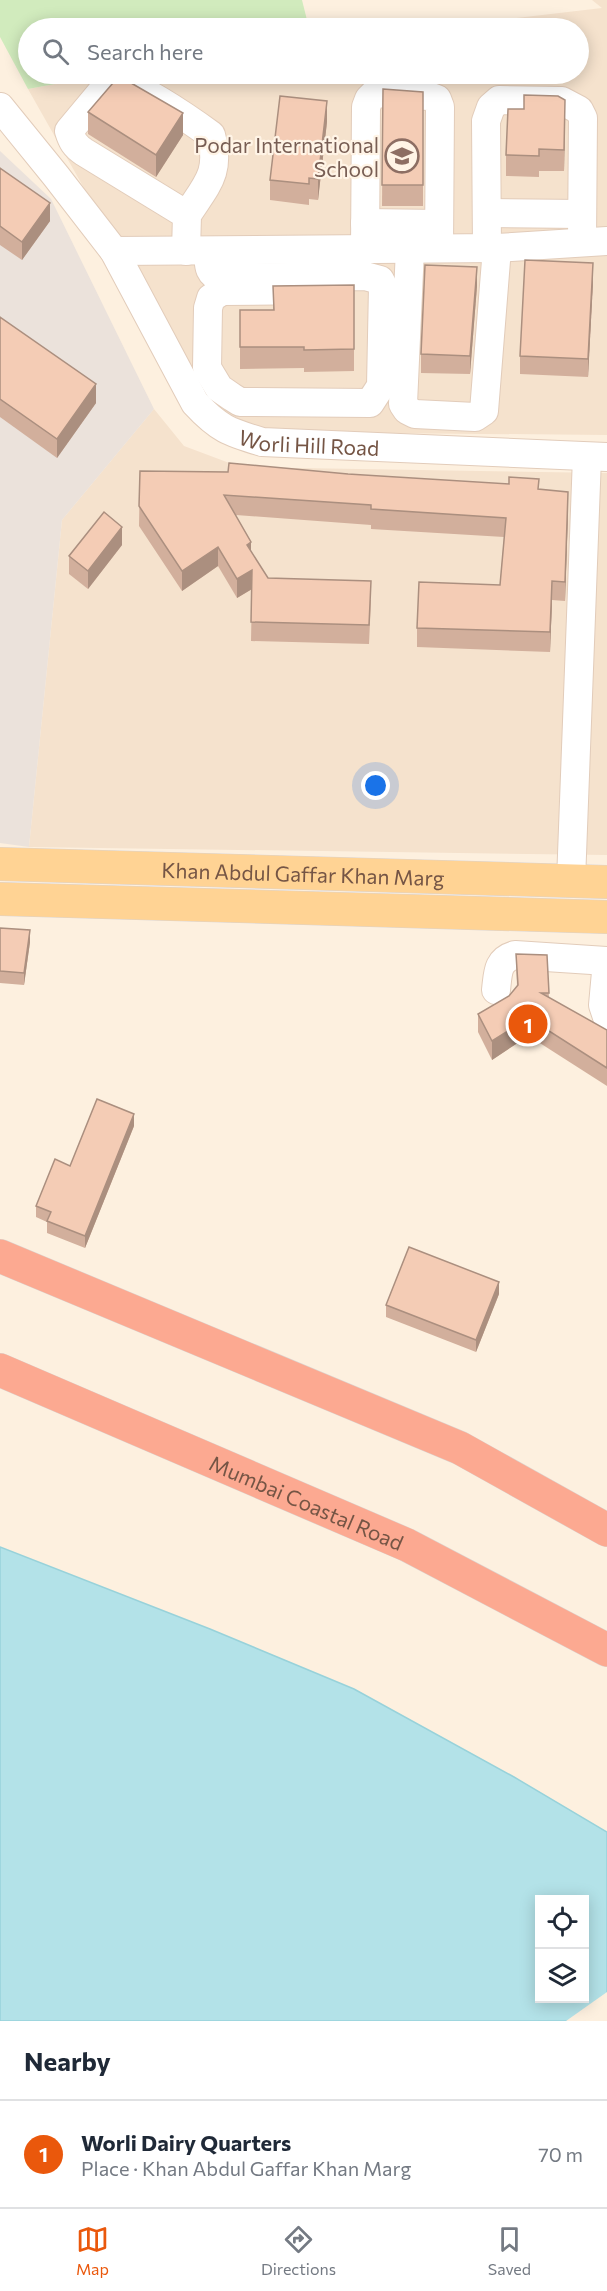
<!DOCTYPE html>
<html lang="en">
<head>
<meta charset="utf-8">
<style>
  :root { --surface:#fff; --page:#f2f2f3; --text:#1f2937; --muted:#747a83; --line:#e0e1e3; --accent:#ea580c }
  body { margin:0; font-family:Commissioner,sans-serif; background:var(--page); color:var(--text) }
  .controls { position:absolute; right:18px; bottom:18px; display:grid; overflow:hidden; border-radius:0px; box-shadow:0 3px 15px #0003 }
  .controls button { width:54px; height:54px; display:grid; place-items:center; padding:0; border:0; border-bottom:2px solid var(--line); background:var(--surface); color:var(--text); font:30px sans-serif }
  .you { position:absolute; left:376px; top:786px; width:21px; height:21px; margin:-15px; border:4px solid #fff; border-radius:50%; background:#1a73e8; box-shadow:0 0 0 9px #1a73e833 }
  .badge { display:grid; place-items:center; width:39px; height:39px; border-radius:50%; background:var(--accent); color:#fff; font-size:20px; font-weight:700 }
  .pin { position:absolute; translate:-50% -50%; border:3px solid #fff; box-shadow:0 2px 6px #0006 }
  .list { margin:0; padding:0; list-style:none }
  h2 { display:flex; justify-content:space-between; align-items:center; height:78px; margin:0; padding:0 24px; font-size:26px }
  h2 small { font-size:20px; font-weight:400; color:var(--muted) }
  .list li { display:grid; grid-template-columns:39px 1fr auto; gap:18px; align-items:center; box-sizing:border-box; height:108px; padding:0 24px; border-top:2px solid var(--line) }
  .list b { display:block; font-size:22px; white-space:nowrap }
  .list p { margin:0; font-size:20px; white-space:nowrap; color:var(--muted) }
  .list em { font-size:20px; font-style:normal; color:var(--muted) }
  .icon { flex:none; width:33px; height:33px; fill:none; stroke:currentColor; stroke-width:2; stroke-linecap:round; stroke-linejoin:round }
  .map { position:relative; flex:none; width:607px; height:2021px; overflow:hidden }
  .search { position:absolute; background:var(--surface); box-shadow:0 3px 15px #0003; left:18px; right:18px; top:18px; height:66px; display:flex; align-items:center; gap:15px; box-sizing:border-box; padding:0 21px; border-radius:33px; color:var(--muted); font-size:22px }
  .sheet { height:186px; background:var(--surface) }
  nav { display:flex; justify-content:space-around; align-items:center; box-sizing:border-box; height:84px; border-top:2px solid var(--line); background:var(--surface); font-size:16px; color:var(--muted) }
  nav a { display:grid; justify-items:center; gap:3px }
  nav .on { color:var(--accent) }
  .map>svg:first-child { display:block }
  .residential { fill:#f5e2cd }
  .industrial { fill:#ebe2db }
  .green { fill:#d1ebbd }
  .water { fill:#b3e2e8; stroke:#98d2da; stroke-width:1.5; fill-rule:evenodd }
  .pier { fill:#fdf0df }
  .lines { fill:none; stroke-linecap:round; stroke-linejoin:round }
  .street-casing { stroke:#e2ccba; stroke-width:30 }
  .primary-casing { stroke:#dbd3cf; stroke-width:34 }
  .highway-casing { stroke:#dbd3cf; stroke-width:34 }
  .street { stroke:#fff; stroke-width:28 }
  .primary { stroke:#ffd394; stroke-width:33 }
  .highway { stroke:#fca991; stroke-width:33 }
  .wall { fill:#d2af9c }
  .shaded-wall { fill:#ab8f7f }
  .building { fill:#f4ccb5; stroke:#ab8f7f; stroke-width:1.5 }
  .labels { text-anchor:middle; dominant-baseline:central; stroke-width:4.5; stroke-linejoin:round; paint-order:stroke }
  .education-label { font-size:21px; fill:#785e54; stroke:#fff4e6; text-anchor:end }
  .street-label { font-size:21px; fill:#755545; stroke:#fff4e6 }
</style>
</head>
<body>
<div class="map">
<svg width="607" height="2021" viewBox="0 0 607 2021">
  <rect width="100%" height="100%" fill="#fdf0df"/>
  <g class="residential">
    <polygon points="592,0 607,0 607,435 268,432 206,404 28,89 109,74 578,74 578,28 430,28 602,8"/>
    <polygon points="154,409 184,446 240,467 607,473 607,855 29,847 62,520"/>
  </g>
  <polygon class="industrial" points="0,151 51,199 154,409 62,520 29,847 0,843"/>
  <polygon class="green" points="0,0 302,0 309,28 28,28 28,74 109,74 28,89 0,37"/>
  <path class="water" d="M0,1547L210,1629L354,1689L514,1777L607,1832V2021H0ZM540,1900H584V1998H540Z"/>
  <polygon class="pier" points="607,1992 607,2021 566,2021"/>
  <g class="lines">
    <defs>
      <g id="street">
        <path id="s1" d="M0,107L56,176L114,251L195,403C219,429 229,432 262,442L607,457"/>
        <polyline points="487,213 582,214"/>
        <polyline points="365,223 439,224"/>
        <polyline points="487,248 486,121 491,107 499,100 562,101 579,110 583,118 582,242"/>
        <polyline points="365,249 366,107 369,99 375,93 429,96 437,99 440,107 439,248"/>
        <polyline points="410,249 403,404 407,410 415,414 475,417 484,411 497,248"/>
        <polyline points="114,251 497,248 607,241"/>
        <path d="M186,251L187,215L84,152C75,146 72,141 69,131L109,83L118,79C151,93 182,114 211,135C221,173 207,184 187,215"/>
        <path d="M208,251C209,264 207,274 221,278L365,276L380,280L383,286L381,386L370,403L240,402L232,397L219,388L207,368L208,308L211,298L222,291L323,290L332,285L333,277"/>
        <polyline points="571,881 587,457"/>
        <polyline points="607,961 603,1005 607,1017"/>
        <path d="M496,990C498,973 497,960 515,955L607,961"/>
      </g>
      <g id="primary">
        <path id="s2" d="M0,864L607,882"/>
        <polyline points="0,899 607,917"/>
      </g>
      <g id="highway">
        <polyline points="0,1256 460,1448 607,1530"/>
        <path id="s3" d="M0,1370L407,1545L607,1650"/>
      </g>
    </defs>
    <use href="#street" class="street-casing"/>
    <use href="#primary" class="primary-casing"/>
    <use href="#highway" class="highway-casing"/>
    <use href="#street" class="street"/>
    <use href="#primary" class="primary"/>
    <use href="#highway" class="highway"/>
  </g>
  <g class="wall">
    <polygon points="383,89 423,92 423,206 382,206"/>
    <polygon points="88,112 183,135 156,177 88,134"/>
    <polygon points="565,121 564,171 539,171 539,177 506,176 506,155"/>
    <polygon points="327,122 318,200 309,199 309,205 270,200 270,180"/>
    <polygon points="0,168 50,221 22,260 0,245"/>
    <polygon points="593,282 588,377 520,374 520,356"/>
    <polygon points="354,285 354,371 304,372 304,368 240,369 240,310 273,310 273,286"/>
    <polygon points="477,286 470,374 421,373 421,354"/>
    <polygon points="0,317 96,403 57,458 0,417"/>
    <polygon points="140,471 539,489 568,511 565,601 552,600 550,652 417,647 417,628 500,585 504,537 371,529 371,525 236,515 251,551 268,578 371,600 369,644 251,641 252,589 237,598 218,566 182,591 139,526"/>
    <polygon points="122,545 88,589 69,574 69,556"/>
    <polygon points="0,928 30,942 24,985 0,983"/>
    <polygon points="516,954 547,955 549,998 607,1030 607,1086 532,1038 516,1044 492,1060 478,1032 478,1014 509,996 517,987"/>
    <polygon points="134,1126 85,1248 47,1233 47,1222 36,1217 36,1206 70,1166"/>
    <polygon points="499,1294 476,1352 386,1317 386,1305"/>
  </g>
  <g class="shaded-wall">
    <polygon points="565,100 565,121 564,171 564,150"/>
    <polygon points="327,101 327,122 318,200 318,179"/>
    <polygon points="183,113 183,135 156,177 156,155"/>
    <polygon points="50,203 50,221 22,260 22,242"/>
    <polygon points="593,263 593,282 588,377 588,359"/>
    <polygon points="477,267 477,286 470,374 470,356"/>
    <polygon points="96,384 96,403 57,458 57,439"/>
    <polygon points="568,492 568,511 565,601 565,582"/>
    <polygon points="122,527 122,545 88,589 88,571"/>
    <polygon points="251,542 251,561 247,545"/>
    <polygon points="218,547 218,566 182,591 182,571"/>
    <polygon points="252,570 252,589 237,598 237,579"/>
    <polygon points="552,581 552,600 550,652 550,632"/>
    <polygon points="30,930 30,942 24,985 24,973"/>
    <polygon points="532,1020 532,1038 516,1044 492,1060 492,1041 516,1026"/>
    <polygon points="134,1114 134,1126 85,1248 85,1236"/>
    <polygon points="499,1282 499,1294 476,1352 476,1340"/>
  </g>
  <g class="building">
    <polygon points="119,76 183,113 156,155 88,112"/>
    <polygon points="383,89 423,92 423,185 382,185"/>
    <polygon points="524,95 558,96 565,100 564,150 539,149 539,156 506,155 508,109 524,109"/>
    <polygon points="280,96 327,101 318,179 309,178 309,184 270,180"/>
    <polygon points="0,168 50,203 22,242 0,226"/>
    <polygon points="525,260 593,263 588,359 520,356"/>
    <polygon points="425,265 477,267 470,356 421,354"/>
    <polygon points="354,285 354,349 304,350 304,347 240,347 240,310 274,310 273,286"/>
    <polygon points="0,317 96,384 57,439 0,399"/>
    <polygon points="229,463 348,474 509,484 509,477 539,479 538,489 568,492 565,582 552,581 550,632 417,628 419,582 500,585 506,518 371,509 371,505 224,495 251,542 247,545 268,578 371,581 369,625 251,622 252,570 237,579 218,547 182,571 139,506 140,471 228,472"/>
    <polygon points="104,512 122,527 88,571 69,556"/>
    <polygon points="0,928 30,930 24,973 0,971"/>
    <polygon points="516,954 547,955 549,993 541,993 607,1030 607,1068 532,1020 516,1026 492,1041 478,1014 509,996 518,985"/>
    <polygon points="97,1099 134,1114 85,1236 47,1221 51,1212 36,1206 55,1159 70,1166"/>
    <polygon points="409,1247 499,1282 476,1340 386,1305"/>
  </g>
  <defs>
    <symbol id="school-ring" viewBox="-11 -11 22 22"><circle r="9.5" fill="#fff4e6" stroke="#8d6e63" stroke-width="1.5"/><path d="M0-5L7-2L0 1L-7-2ZM-4 1L0 2.5L4 1V4Q0 6-4 4Z" fill="#8d6e63"/></symbol>
  </defs>
  <g fill-rule="evenodd">
    <use href="#school-ring" x="383" y="137" width="38" height="38"/>
  </g>
  <g class="labels">
    <g class="education-label">
      <text x="379" y="144">Podar International<tspan x="379" dy="24">School</tspan></text>
    </g>
    <g class="street-label">
      <text stroke="none"><textPath href="#s1" startOffset="482">Worli Hill Road</textPath></text>
      <text stroke="none"><textPath href="#s2" startOffset="303">Khan Abdul Gaffar Khan Marg</textPath></text>
      <text stroke="none"><textPath href="#s3" startOffset="334">Mumbai Coastal Road</textPath></text>
    </g>
  </g>
</svg>
<div class="controls">
<button><svg class="icon" aria-label="locate" viewBox="0 0 24 24"><circle cx="12" cy="12" r="6"/><path d="M12 2v4M12 18v4M2 12h4M18 12h4"/></svg></button>
<button><svg class="icon" aria-label="layers" viewBox="0 0 24 24"><path d="M12 4l9 5-9 5-9-5zM3 14l9 5 9-5"/></svg></button>
</div>
<div class="you"></div>
<div class="pin badge" style="left:528px;top:1024px">1</div>
<div class="search"><svg class="icon" aria-label="search" viewBox="0 0 24 24"><circle cx="10" cy="10" r="6"/><path d="M15 15l6 6"/></svg>Search here</div>
</div>
<section class="sheet">
<h2>Nearby<small></small></h2>
<ul class="list">
<li><span class="badge">1</span><div><b>Worli Dairy Quarters</b><p>Place · Khan Abdul Gaffar Khan Marg</p></div><em>70 m</em></li>
</ul>
</section>
<nav>
<a class="on"><svg class="icon" aria-label="map" viewBox="0 0 24 24"><path d="M3 6l6-2 6 2 6-2v14l-6 2-6-2-6 2zM9 4v14M15 6v14"/></svg>Map</a>
<a><svg class="icon" aria-label="directions" viewBox="0 0 24 24"><path d="M12 3l9 9-9 9-9-9zM9 14v-3h6M13 9l2 2-2 2"/></svg>Directions</a>
<a><svg class="icon" aria-label="saved" viewBox="0 0 24 24"><path d="M7 4h10v16l-5-4-5 4z"/></svg>Saved</a>
</nav>
</body>
</html>
